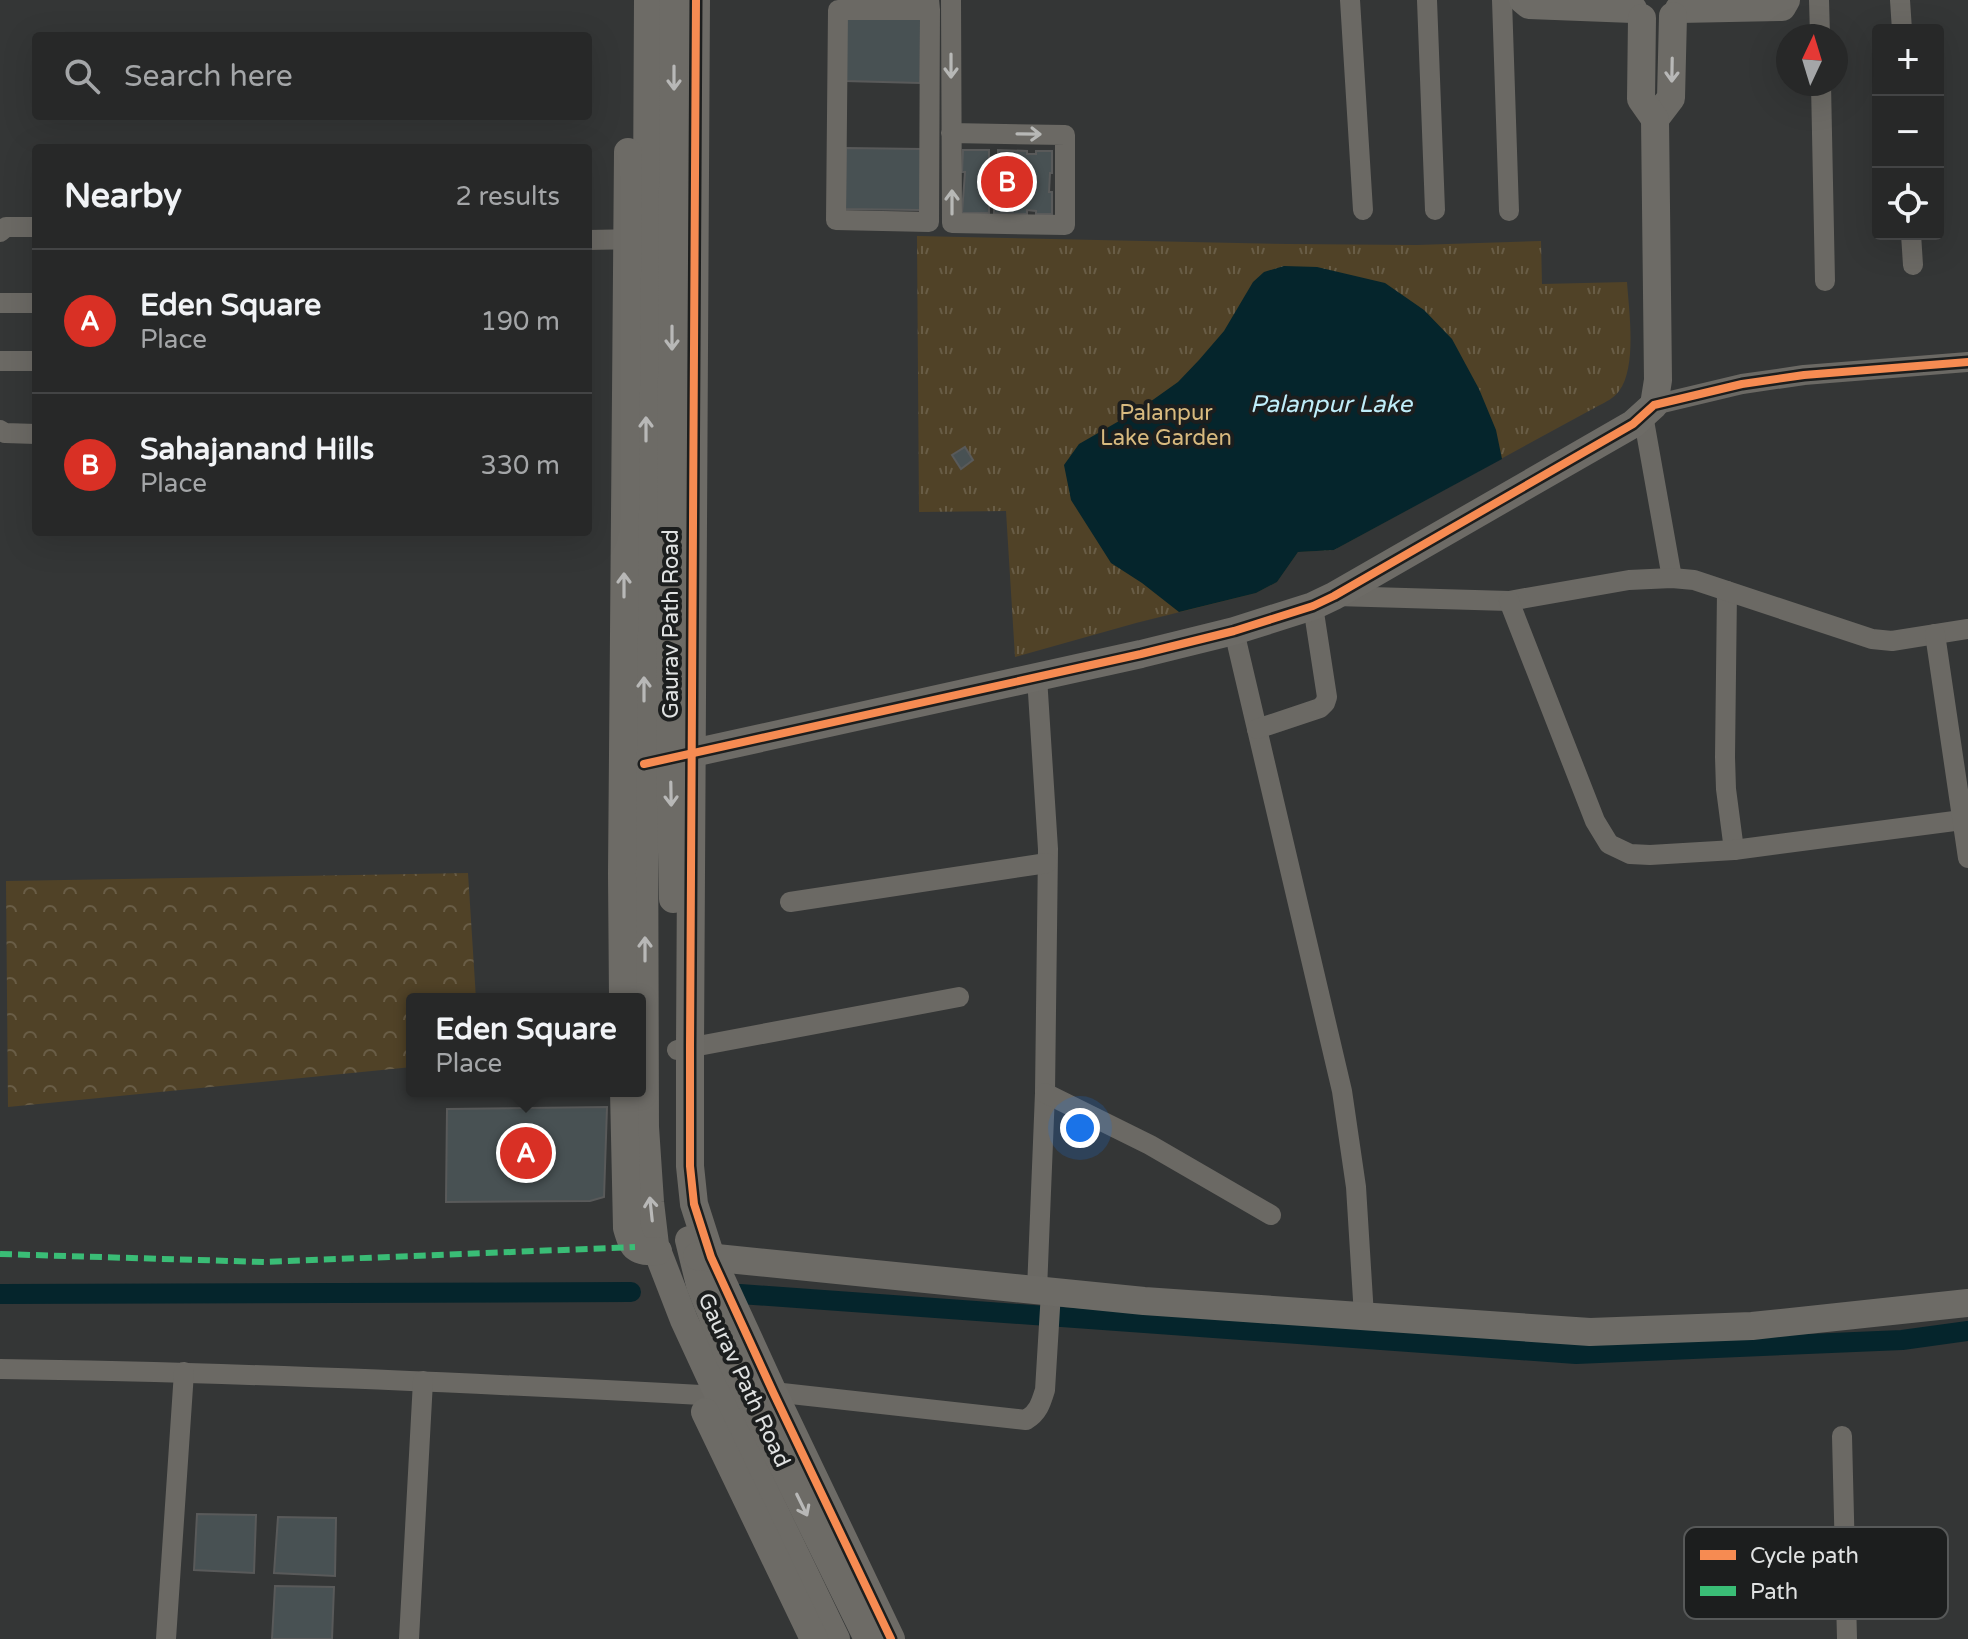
<!DOCTYPE html>
<html lang="en">
<head>
<meta charset="utf-8">
<style>
  :root { --surface:#272828; --page:#2f3030; --text:#f1f3f6; --muted:#a4a6a8; --line:#434445; --accent:#d93025 }
  body { margin:0; font-family:"Varela Round",sans-serif; background:var(--page); color:var(--text) }
  .controls { position:absolute; right:24px; top:24px; display:grid; overflow:hidden; border-radius:8px; box-shadow:0 8px 32px #0002 }
  .controls button { width:72px; height:72px; display:grid; place-items:center; padding:0; border:0; border-bottom:2px solid var(--line); background:var(--surface); color:var(--text); font:40px sans-serif }
  .compass { position:absolute; left:1776px; top:24px; width:72px; height:72px; border-radius:50%; background:var(--surface); box-shadow:0 8px 32px #0002; rotate:4deg }
  .you { position:absolute; left:1080px; top:1128px; width:28px; height:28px; margin:-20px; border:6px solid #fff; border-radius:50%; background:#1a73e8; box-shadow:0 0 0 12px #1a73e833 }
  .badge { display:grid; place-items:center; width:52px; height:52px; border-radius:50%; background:var(--accent); color:#fff; font-size:26px; font-weight:700 }
  .pin { position:absolute; translate:-50% -50%; border:4px solid #fff; box-shadow:0 2px 8px #0006 }
  .popup { position:absolute; left:406px; top:993px; width:240px; height:104px; box-sizing:border-box; display:grid; place-content:center; border-radius:8px; background:var(--surface); filter:drop-shadow(0 2px 6px #0005); font-size:26px; white-space:nowrap; color:var(--muted) }
  .popup b { font-size:30px; color:var(--text) }
  .popup::after { content:''; position:absolute; left:50%; top:100%; margin-left:-16px; border:16px solid transparent; border-top-color:var(--surface) }
  .list { margin:0; padding:0; list-style:none }
  h2 { display:flex; justify-content:space-between; align-items:center; height:104px; margin:0; padding:0 32px; font-size:34px }
  h2 small { font-size:26px; font-weight:400; color:var(--muted) }
  .list li { display:grid; grid-template-columns:52px 1fr auto; gap:24px; align-items:center; box-sizing:border-box; height:144px; padding:0 32px; border-top:2px solid var(--line) }
  .list b { display:block; font-size:30px; white-space:nowrap }
  .list p { margin:0; font-size:26px; white-space:nowrap; color:var(--muted) }
  .list em { font-size:26px; font-style:normal; color:var(--muted) }
  .icon { flex:none; width:44px; height:44px; fill:none; stroke:currentColor; stroke-width:2; stroke-linecap:round; stroke-linejoin:round }
  .map { position:relative; flex:none; width:1968px; height:1639px; overflow:hidden }
  .search { position:absolute; background:var(--surface); box-shadow:0 8px 32px #0002; left:32px; top:32px; width:560px; height:88px; display:flex; align-items:center; gap:20px; box-sizing:border-box; padding:0 28px; border-radius:8px; color:var(--muted); font-size:30px }
  .panel { position:absolute; background:var(--surface); box-shadow:0 8px 32px #0002; left:32px; top:144px; width:560px; height:392px; border-radius:8px }
  .map>svg:first-child { display:block }
  .forest { fill:url(#forest-crowns) }
  .park { fill:url(#park-tufts) }
  .water { fill:#05252c }
  .lines { fill:none; stroke-linecap:round; stroke-linejoin:round }
  .canal { stroke:#05252c; stroke-width:20 }
  .building { fill:#485153; stroke:#595a5a; stroke-width:2 }
  .street { stroke:#6b6964; stroke-width:20 }
  .secondary { stroke:#6d6b66; stroke-width:28 }
  .quiet { stroke:#3abd76; stroke-width:6; stroke-dasharray:12 6; stroke-linecap:butt }
  .cycleway-casing { stroke:#1c1e1e; stroke-width:13 }
  .cycleway { stroke:#f68b52; stroke-width:8 }
  .oneway { stroke:#b7b8b6 }
  .oneway2 { stroke:#b8b8b7 }
  .labels { text-anchor:middle; dominant-baseline:central; stroke-width:8; stroke-linejoin:round; paint-order:stroke }
  .park-label { font-size:22px; fill:#d8ba7f; stroke:#1c1e1e }
  .street-label { font-size:22px; fill:#e0e2e2; stroke:#1c1e1e }
  .water-label { font-size:24px; font-style:italic; fill:#bfedf9; stroke:#1c1e1e }
  .key { fill:#1c1e1e; stroke:#575959; stroke-width:2 }
  .key-label { font-size:22px; fill:#e0e2e2 }
</style>
</head>
<body>
<div class="map">
<svg width="1968" height="1639" viewBox="0 0 1968 1639">
  <defs>
    <pattern id="forest-crowns" width="20" height="18" patternUnits="userSpaceOnUse" patternTransform="scale(2)"><rect width="20" height="18" fill="#504227"/><path d="M2 6a3 3 0 1 1 6 0M12 15a3 3 0 1 1 6 0" fill="none" stroke="#695d46"/></pattern>
    <pattern id="park-tufts" width="24" height="20" patternUnits="userSpaceOnUse" patternTransform="scale(2)"><rect width="24" height="20" fill="#504227"/><path d="M3 7l-1-3M5 7V3M7 7l1-3M15 17l-1-3M17 17v-4M19 17l1-3" fill="none" stroke="#695d46"/></pattern>
  </defs>
  <rect width="100%" height="100%" fill="#343636"/>
  <polygon class="forest" points="468,873 476,999 412,999 412,1067 8,1107 6,881"/>
  <path class="park" d="M917,236L1287,244L1417,245L1541,241L1542,284L1627,282C1629,312 1637,367 1619,391C1614,398 1606,402 1598,406L1334,550L1298,552L1277,582L1256,593L1136,623L1015,657L1006,511L919,512Z"/>
  <polygon class="water" points="1284,266 1317,267 1385,283 1424,310 1452,339 1479,389 1496,430 1502,459 1334,550 1298,552 1277,582 1256,593 1179,612 1142,583 1111,563 1071,500 1064,465 1079,444 1140,409 1178,382 1199,360 1224,331 1253,282 1264,272"/>
  <g class="lines">
    <g class="canal">
      <polyline points="0,1294 631,1292"/>
      <polyline points="740,1294 1576,1354 1902,1340 1968,1331"/>
    </g>
  </g>
  <g class="building">
    <polygon points="846,18 921,19 920,83 845,81"/>
    <polygon points="846,148 922,149 921,210 845,209"/>
    <polygon points="963,150 989,150 989,167 998,167 998,150 1027,151 1027,154 1036,154 1036,151 1052,151 1052,173 1050,173 1049,192 1052,192 1052,214 1036,214 1036,211 1027,210 1027,214 994,213 994,197 989,197 989,213 962,213 965,172 962,172"/>
    <polygon points="965,447 973,460 961,469 952,455"/>
    <polygon points="607,1107 604,1197 590,1201 446,1202 447,1109"/>
    <polygon points="197,1514 256,1515 254,1573 194,1570"/>
    <polygon points="278,1517 336,1518 335,1576 274,1573"/>
    <polygon points="275,1586 334,1587 332,1639 272,1639"/>
  </g>
  <g class="lines">
    <g class="street">
      <polyline points="929,0 930,10 929,222 836,220 838,10 930,10"/>
      <polyline points="951,0 952,223 1065,225 1065,135 951,133"/>
      <polyline points="1350,0 1363,210"/>
      <polyline points="1427,0 1435,210"/>
      <polyline points="1502,0 1509,211"/>
      <polyline points="1819,0 1820,36"/>
      <polyline points="1900,0 1902,30"/>
      <polyline points="1821,84 1825,281"/>
      <polyline points="0,232 6,227 36,227"/>
      <polyline points="1911,234 1913,265"/>
      <polyline points="588,240 640,239"/>
      <polyline points="0,303 36,303"/>
      <polyline points="0,361 36,361"/>
      <polyline points="1654,405 1742,384 1804,375 1968,362"/>
      <polyline points="1643,415 1672,578"/>
      <polyline points="0,430 5,433 36,434"/>
      <polyline points="1727,591 1725,757 1726,789 1734,850"/>
      <polyline points="1336,596 1509,601 1629,580 1672,578 1694,580 1872,639 1892,641 1968,629"/>
      <polyline points="1509,601 1595,821 1609,844 1630,854 1650,855 1734,850 1962,820"/>
      <polyline points="1234,631 1342,1091 1356,1187 1364,1316"/>
      <polyline points="1935,634 1968,858"/>
      <polyline points="1037,677 1048,849 1045,1093 1037,1290"/>
      <polyline points="1257,729 1320,708 1325,703 1327,697 1313,606"/>
      <polyline points="790,902 1047,863"/>
      <polyline points="677,1050 959,997"/>
      <polyline points="1045,1093 1150,1145 1271,1215"/>
      <path d="M0,1369C240,1372 479,1383 719,1396"/>
      <path d="M773,1392L1026,1420C1038,1413 1041,1403 1045,1390L1051,1292"/>
      <polyline points="1842,1436 1847,1639"/>
      <polyline points="166,1639 184,1372"/>
      <polyline points="409,1639 423,1381"/>
    </g>
    <g class="secondary">
      <polyline points="648,0 644,786 645,1127 650,1202 655,1245 684,1320 719,1396 836,1639"/>
      <polyline points="696,0 690,1047 690,1166 694,1204 711,1257 773,1392 891,1639"/>
      <polyline points="1523,0 1529,5 1633,9"/>
      <polyline points="1679,9 1782,7 1786,0"/>
      <polyline points="1655,119 1671,98 1673,16"/>
      <polyline points="675,757 1141,654 1234,631 1313,606 1334,596 1633,424 1654,405 1658,380 1655,119 1641,99 1642,18"/>
      <polyline points="673,899 670,758 674,0"/>
      <polyline points="623,999 622,874 628,152"/>
      <path d="M624,1091L627,1228C633,1249 636,1252 658,1251"/>
      <polyline points="689,1240 700,1285 727,1352 868,1639"/>
      <polyline points="697,1256 1144,1301 1590,1332 1752,1326 1968,1303"/>
      <polyline points="705,1412 814,1639"/>
    </g>
    <polyline class="quiet" points="0,1254 264,1262 635,1247"/>
    <defs>
      <g id="cycleway">
        <polyline points="696,0 690,1047 690,1166 694,1204 711,1257 773,1392 891,1639"/>
        <polyline points="644,764 1141,654 1234,631 1313,606 1334,596 1633,424 1654,405 1742,384 1804,375 1968,362"/>
      </g>
    </defs>
    <use href="#cycleway" class="cycleway-casing"/>
    <use href="#cycleway" class="cycleway"/>
  </g>
  <defs><path id="oneway-shaft" d="M-6 0H5M1.5-3L5.5 0L1.5 3" fill="none" stroke-width="1.6" stroke-linecap="round" stroke-linejoin="round" transform="scale(2)"/></defs>
  <g class="oneway">
    <use href="#oneway-shaft" transform="translate(951 66) rotate(90)"/>
    <use href="#oneway-shaft" transform="translate(1029 134) rotate(1)"/>
    <use href="#oneway-shaft" transform="translate(952 202) rotate(-90)"/>
  </g>
  <g class="oneway2">
    <use href="#oneway-shaft" transform="translate(1672 70) rotate(91)"/>
    <use href="#oneway-shaft" transform="translate(674 78) rotate(90)"/>
    <use href="#oneway-shaft" transform="translate(672 338) rotate(90)"/>
    <use href="#oneway-shaft" transform="translate(646 429) rotate(-90)"/>
    <use href="#oneway-shaft" transform="translate(624 585) rotate(-90)"/>
    <use href="#oneway-shaft" transform="translate(644 689) rotate(-90)"/>
    <use href="#oneway-shaft" transform="translate(671 794) rotate(89)"/>
    <use href="#oneway-shaft" transform="translate(645 949) rotate(-90)"/>
    <use href="#oneway-shaft" transform="translate(651 1209) rotate(-96)"/>
    <use href="#oneway-shaft" transform="translate(802 1505) rotate(64)"/>
  </g>
  <g class="labels">
    <g class="park-label">
      <text x="1166" y="413">Palanpur<tspan x="1166" dy="25">Lake Garden</tspan></text>
    </g>
    <g class="street-label">
      <text transform="translate(671 624) rotate(-90)">Gaurav Path Road</text>
      <text transform="translate(744 1380) rotate(65)">Gaurav Path Road</text>
    </g>
    <g class="water-label">
      <text x="1331" y="404">Palanpur Lake</text>
    </g>
  </g>
  <rect x="1684" y="1527" width="264" height="92" rx="12" class="key"/>
  <rect x="1700" y="1550" width="36" height="10" fill="#f68b52"/>
  <rect x="1700" y="1586" width="36" height="10" fill="#3abd76"/>
  <g class="key-label">
    <text x="1750" y="1563">Cycle path</text>
    <text x="1750" y="1599">Path</text>
  </g>
</svg>
<div class="controls">
<button>+</button>
<button>−</button>
<button><svg class="icon" aria-label="locate" viewBox="0 0 24 24"><circle cx="12" cy="12" r="6"/><path d="M12 2v4M12 18v4M2 12h4M18 12h4"/></svg></button>
</div>
<svg class="compass" viewBox="-18 -18 36 36"><path d="M0-13l5 13h-10z" fill="#e53935"/><path d="M0 13l5-13h-10z" fill="#a4a6a8"/></svg>
<div class="you"></div>
<div class="pin badge" style="left:526px;top:1153px">A</div>
<div class="popup"><b>Eden Square</b>Place</div>
<div class="pin badge" style="left:1007px;top:182px">B</div>
<div class="search"><svg class="icon" aria-label="search" viewBox="0 0 24 24"><circle cx="10" cy="10" r="6"/><path d="M15 15l6 6"/></svg>Search here</div>
<section class="panel">
<h2>Nearby<small>2 results</small></h2>
<ul class="list">
<li><span class="badge">A</span><div><b>Eden Square</b><p>Place</p></div><em>190 m</em></li>
<li><span class="badge">B</span><div><b>Sahajanand Hills</b><p>Place</p></div><em>330 m</em></li>
</ul>
</section>
</div>
</body>
</html>
